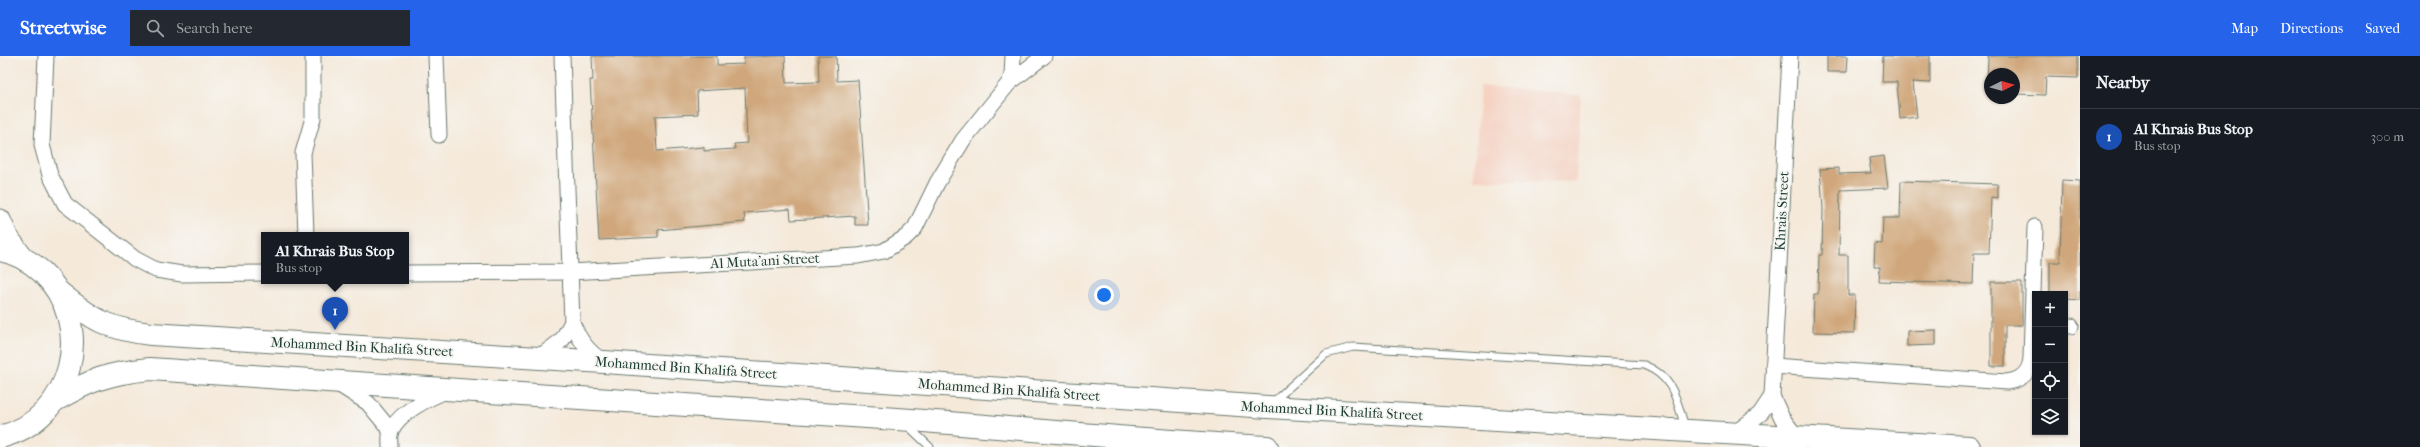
<!DOCTYPE html>
<html lang="en">
<head>
<meta charset="utf-8">
<style>
  :root { --surface:#171b24; --page:#242831; --text:#f1f3f6; --muted:#9ea1a6; --line:#363941; --accent:#2563eb }
  body { margin:0; font-family:"IM FELL French Canon",serif; background:var(--page); color:var(--text) }
  .controls { position:absolute; right:12px; bottom:12px; display:grid; overflow:hidden; border-radius:0px; box-shadow:0 1px 3px #0004 }
  .controls button { width:36px; height:36px; display:grid; place-items:center; padding:0; border:0; border-bottom:1px solid var(--line); background:var(--surface); color:var(--text); font:20px sans-serif }
  .compass { position:absolute; left:1984px; top:12px; width:36px; height:36px; border-radius:50%; background:var(--surface); box-shadow:0 1px 3px #0004; rotate:85deg }
  .you { position:absolute; left:1104px; top:239px; width:14px; height:14px; margin:-10px; border:3px solid #fff; border-radius:50%; background:#1a73e8; box-shadow:0 0 0 6px #1a73e833 }
  .badge { display:grid; place-items:center; width:26px; height:26px; border-radius:50%; background:var(--accent); color:#fff; font-size:13px; font-weight:700 }
  .pin { position:absolute; translate:-50% -33px; filter:drop-shadow(0 1px 2px #0008) }
  .pin::after { content:''; position:absolute; top:21px; width:14px; height:12px; background:inherit; clip-path:polygon(0 0,100% 0,50% 100%) }
  .popup { position:absolute; left:261px; top:176px; width:148px; height:52px; box-sizing:border-box; display:grid; place-content:center; border-radius:0px; background:var(--surface); filter:drop-shadow(0 1px 3px #0005); font-size:13px; white-space:nowrap; color:var(--muted) }
  .popup b { font-size:15px; color:var(--text) }
  .popup::after { content:''; position:absolute; left:50%; top:100%; margin-left:-8px; border:8px solid transparent; border-top-color:var(--surface) }
  .list { margin:0; padding:0; list-style:none }
  h2 { display:flex; justify-content:space-between; align-items:center; height:52px; margin:0; padding:0 16px; font-size:17px }
  h2 small { font-size:13px; font-weight:400; color:var(--muted) }
  .list li { display:grid; grid-template-columns:26px 1fr auto; gap:12px; align-items:center; box-sizing:border-box; height:56px; padding:0 16px; border-top:1px solid var(--line) }
  .list b { display:block; font-size:15px; white-space:nowrap }
  .list p { margin:0; font-size:13px; white-space:nowrap; color:var(--muted) }
  .list em { font-size:13px; font-style:normal; color:var(--muted) }
  .icon { flex:none; width:22px; height:22px; fill:none; stroke:currentColor; stroke-width:2; stroke-linecap:round; stroke-linejoin:round }
  .map { position:relative; flex:none; width:2080px; height:391px; overflow:hidden }
  header { display:flex; align-items:center; gap:24px; box-sizing:border-box; height:56px; padding:0 20px; background:var(--accent); color:#fff }
  header strong { font-size:19px }
  nav { display:flex; gap:22px; margin-inline-start:auto; font-size:14px }
  .search { width:280px; height:36px; background:var(--page); display:flex; align-items:center; gap:10px; box-sizing:border-box; padding:0 14px; border-radius:0px; color:var(--muted); font-size:15px }
  main { display:flex }
  aside { flex:1; background:var(--surface) }
  .map>svg:first-child { display:block }
  .built { fill:#f5d2c2 }
  .building { fill:#d0a77c; fill-rule:evenodd }
  .lines { fill:none; stroke-linecap:round; stroke-linejoin:round }
  .service-casing { stroke:#6a796e; stroke-width:9 }
  .minor-casing { stroke:#6a796e; stroke-width:17 }
  .secondary-casing { stroke:#6a796e; stroke-width:23 }
  .trunk-casing { stroke:#6a796e; stroke-width:24 }
  .service { stroke:#fff; stroke-width:7 }
  .minor { stroke:#fff; stroke-width:15 }
  .secondary { stroke:#fff; stroke-width:21 }
  .trunk { stroke:#fff; stroke-width:22 }
  .labels { text-anchor:middle; dominant-baseline:central; stroke-width:3.5; stroke-linejoin:round; paint-order:stroke }
  .street-label { font-size:14px; fill:#1f3d34; stroke:#f6f6f2 }
</style>
</head>
<body>
<header>
<strong>Streetwise</strong>
<div class="search"><svg class="icon" aria-label="search" viewBox="0 0 24 24"><circle cx="10" cy="10" r="6"/><path d="M15 15l6 6"/></svg>Search here</div>
<nav><a>Map</a><a>Directions</a><a>Saved</a></nav>
</header>
<main>
<div class="map">
<svg width="2080" height="391" viewBox="0 0 2080 391">
  <rect width="100%" height="100%" fill="#f6f6f2"/>
  <filter id="ink" filterUnits="userSpaceOnUse"><feTurbulence type="fractalNoise" baseFrequency=".025" numOctaves="2"/><feDisplacementMap in="SourceGraphic" scale="8" xChannelSelector="R" yChannelSelector="G"/><feConvolveMatrix kernelMatrix="1 2 1 2 8 2 1 2 1" color-interpolation-filters="sRGB"/></filter>
  <filter id="wash" filterUnits="userSpaceOnUse"><feTurbulence type="fractalNoise" baseFrequency=".012" numOctaves="4" result="noise"/><feDisplacementMap in="SourceGraphic" scale="16" xChannelSelector="R" yChannelSelector="G"/><feGaussianBlur stdDeviation="0.9" result="paint"/><feColorMatrix in="noise" values="0 0 0 0 0 0 0 0 0 0 0 0 0 0 0 0 0 1.4 0 .05"/><feComposite in="paint" operator="in"/></filter>
  <g filter="url(#wash)">
    <rect width="100%" height="100%" fill="#f5e9da"/>
    <polygon class="built" points="1480,30 1581,39 1576,126 1474,124"/>
    <g id="blocks">
      <g class="building">
        <path d="M592,0H717V9L744,8V1L785,0L786,27L819,26L818,0H836L837,25L858,24L868,169H855V160L791,164L790,153L744,157L745,166L658,174V181L599,184L590,24H593ZM745,32L747,87L734,88L735,93L704,95V91L657,95L655,60L698,58L697,35Z"/>
        <polygon points="1827,0 1848,0 1847,16 1827,16"/>
        <polygon points="1883,0 1930,0 1930,27 1913,26 1917,61 1900,63 1897,26 1882,26"/>
        <polygon points="1988,0 2078,0 2078,22 2046,21 2045,39 2014,38 2014,18 1990,18 1990,36 1987,36"/>
        <polygon points="1884,100 1888,132 1840,134 1839,199 1848,199 1848,239 1855,239 1854,277 1813,276 1814,238 1818,238 1819,199 1822,199 1823,152 1820,113 1839,112 1839,118 1871,117 1869,102"/>
        <polygon points="2062,124 2080,125 2080,244 2065,243 2065,238 2050,238 2050,206 2060,206"/>
        <polygon points="1901,125 1998,128 1998,142 1991,141 1989,197 1974,197 1973,228 1879,225 1880,211 1874,211 1875,187 1882,188 1883,162 1900,162"/>
        <polygon points="1991,226 2022,226 2022,269 2005,269 2005,310 1991,310"/>
        <polygon points="1936,274 1936,289 1907,290 1907,275"/>
      </g>
    </g>
  </g>
  <g filter="url(#ink)">
    <use href="#blocks" fill-opacity="0" stroke="#6a796e" stroke-width="1"/>
    <g class="lines">
      <defs>
        <g id="service">
          <path d="M1272,347L1326,298L1353,291L1644,309C1674,321 1676,343 1685,371"/>
          <polyline points="908,370 930,391"/>
        </g>
        <g id="minor">
          <polyline points="46,0 42,89 50,119 65,148 135,203 156,214 182,218 264,217"/>
          <polyline points="436,0 439,79"/>
          <path d="M562,0L572,266C579,284 588,296 604,306"/>
          <polyline points="1790,0 1772,340 1782,362 1796,380"/>
          <polyline points="1009,27 1044,0"/>
          <polyline points="306,179 303,97 313,62 313,0"/>
          <polyline points="406,217 570,216 858,200 884,195 906,181 915,172 937,127 963,84 1009,27 1012,19 1013,0"/>
          <polyline points="2065,270 2071,270"/>
          <polyline points="538,302 562,284 572,266"/>
          <path d="M1773,310L2007,326C2022,324 2030,316 2031,302L2035,171"/>
          <polyline points="338,328 368,347 391,375"/>
          <polyline points="1735,377 1760,358 1772,340"/>
          <path d="M390,391C390,387 389,379 391,375C398,357 429,342 446,335"/>
        </g>
        <polyline id="secondary" points="0,164 7,180 23,202"/>
        <g id="trunk">
          <path d="M0,194C16,197 31,206 42,216C96,268 74,363 0,381"/>
          <path d="M60,237C93,264 108,273 151,278L604,306L1268,351L1969,391"/>
          <path d="M54,345C90,324 109,317 150,313C399,332 648,345 897,363C1020,372 1143,385 1267,391"/>
        </g>
      </defs>
      <use href="#service" class="service-casing"/>
      <use href="#minor" class="minor-casing"/>
      <use href="#secondary" class="secondary-casing"/>
      <use href="#trunk" class="trunk-casing"/>
      <use href="#service" class="service"/>
      <use href="#minor" class="minor"/>
      <use href="#secondary" class="secondary"/>
      <use href="#trunk" class="trunk"/>
    </g>
  </g>
  <g class="labels">
    <g class="street-label">
      <text transform="translate(1782 155) rotate(-87)">Khrais Street</text>
      <text transform="translate(765 205) rotate(-3)">Al Muta'ani Street</text>
      <text transform="translate(362 291) rotate(3)">Mohammed Bin Khalifa Street</text>
      <text transform="translate(686 312) rotate(4)">Mohammed Bin Khalifa Street</text>
      <text transform="translate(1009 334) rotate(4)">Mohammed Bin Khalifa Street</text>
      <text transform="translate(1332 355) rotate(3)">Mohammed Bin Khalifa Street</text>
    </g>
  </g>
</svg>
<div class="controls">
<button>+</button>
<button>−</button>
<button><svg class="icon" aria-label="locate" viewBox="0 0 24 24"><circle cx="12" cy="12" r="6"/><path d="M12 2v4M12 18v4M2 12h4M18 12h4"/></svg></button>
<button><svg class="icon" aria-label="layers" viewBox="0 0 24 24"><path d="M12 4l9 5-9 5-9-5zM3 14l9 5 9-5"/></svg></button>
</div>
<svg class="compass" viewBox="-18 -18 36 36"><path d="M0-13l5 13h-10z" fill="#e53935"/><path d="M0 13l5-13h-10z" fill="#9ea1a6"/></svg>
<div class="you"></div>
<div class="pin badge" style="left:335px;top:274px;background:#1a4fb4">1</div>
<div class="popup"><b>Al Khrais Bus Stop</b>Bus stop</div>
</div>
<aside>
<h2>Nearby<small></small></h2>
<ul class="list">
<li><span class="badge" style="background:#1a4fb4">1</span><div><b>Al Khrais Bus Stop</b><p>Bus stop</p></div><em>300 m</em></li>
</ul>
</aside>
</main>
</body>
</html>
